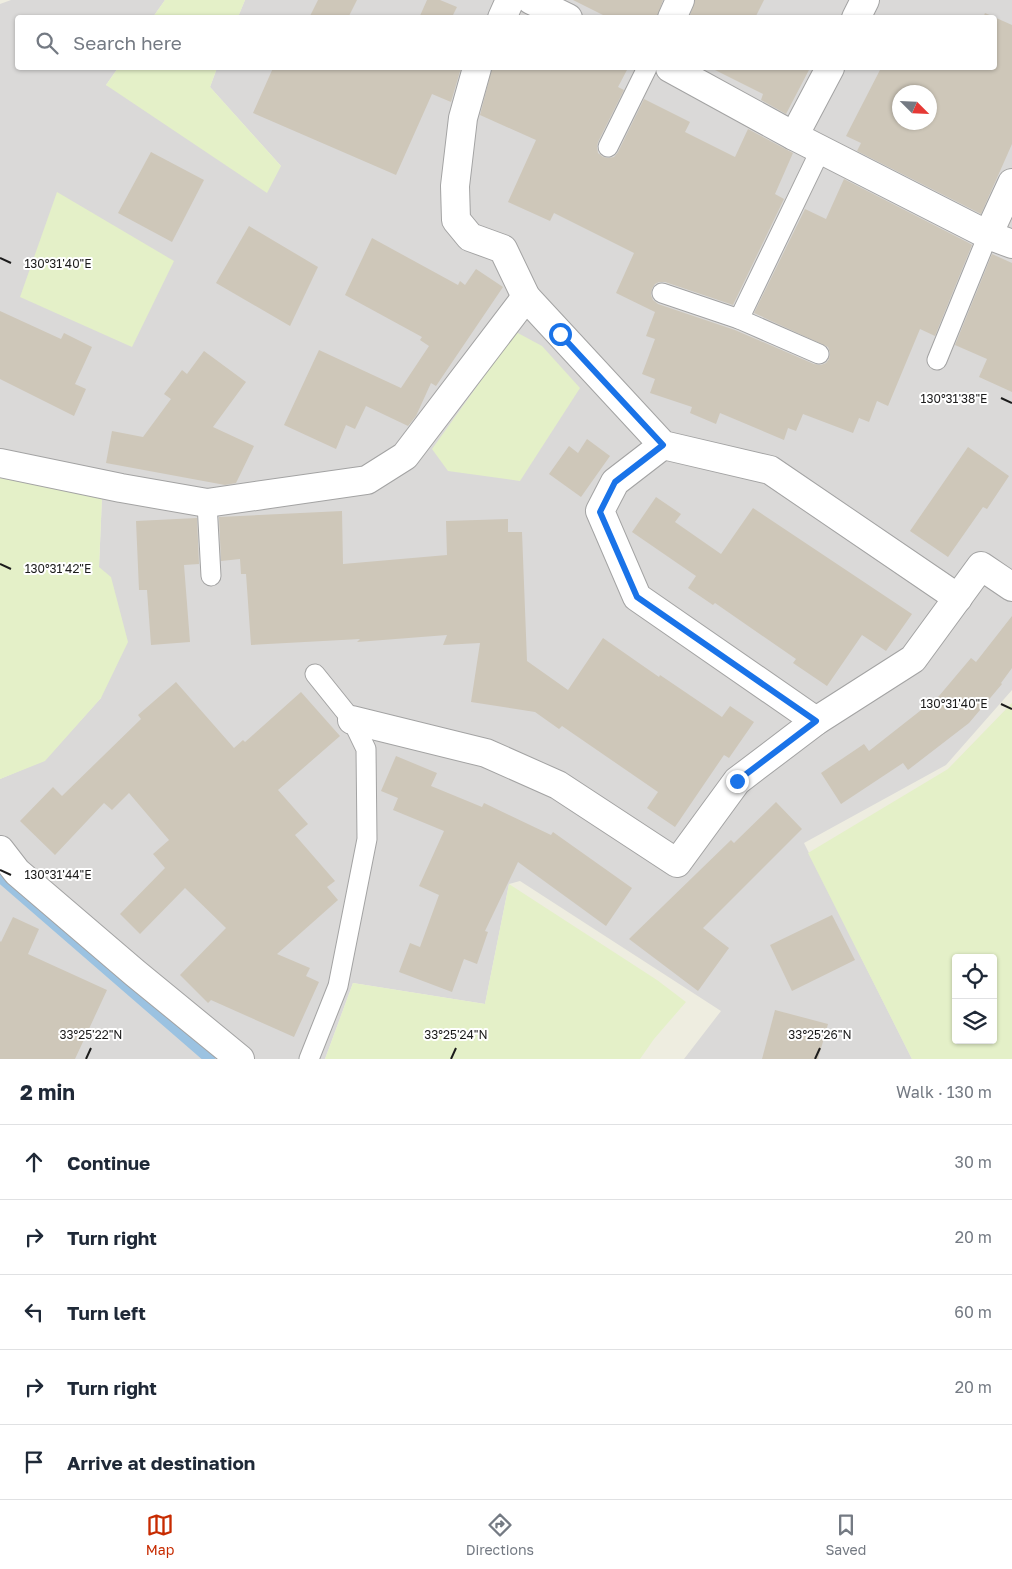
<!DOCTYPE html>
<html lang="en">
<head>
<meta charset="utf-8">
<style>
  :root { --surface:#fff; --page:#f6f6f7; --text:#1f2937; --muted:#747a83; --line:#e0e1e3; --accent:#c72b00 }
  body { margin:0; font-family:"Golos Text",sans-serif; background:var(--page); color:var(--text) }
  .controls { position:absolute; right:15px; bottom:15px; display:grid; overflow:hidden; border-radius:5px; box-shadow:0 1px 4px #0004 }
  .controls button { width:45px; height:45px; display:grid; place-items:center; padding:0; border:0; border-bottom:1px solid var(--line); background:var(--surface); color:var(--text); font:25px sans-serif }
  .compass { position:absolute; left:892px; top:85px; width:45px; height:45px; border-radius:50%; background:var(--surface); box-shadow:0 1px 4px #0004; rotate:114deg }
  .stop { position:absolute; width:15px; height:15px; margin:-11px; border:4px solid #1a73e8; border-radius:50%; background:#fff }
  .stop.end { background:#1a73e8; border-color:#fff; box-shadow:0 1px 5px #0008 }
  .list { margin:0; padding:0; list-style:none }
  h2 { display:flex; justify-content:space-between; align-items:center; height:65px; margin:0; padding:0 20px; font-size:21px }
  h2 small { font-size:16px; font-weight:400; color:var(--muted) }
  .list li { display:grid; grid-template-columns:32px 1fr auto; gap:15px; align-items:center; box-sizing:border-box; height:75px; padding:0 20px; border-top:1px solid var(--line) }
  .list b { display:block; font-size:19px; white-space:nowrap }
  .list em { font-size:16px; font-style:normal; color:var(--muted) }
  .icon { flex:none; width:28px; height:28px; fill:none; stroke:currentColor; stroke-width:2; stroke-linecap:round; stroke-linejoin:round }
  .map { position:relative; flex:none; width:1012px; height:1059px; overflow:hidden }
  .search { position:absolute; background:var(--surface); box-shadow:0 1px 4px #0004; left:15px; right:15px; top:15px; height:55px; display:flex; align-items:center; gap:12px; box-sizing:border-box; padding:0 18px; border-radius:5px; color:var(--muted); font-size:19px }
  .sheet { height:440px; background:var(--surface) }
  nav { display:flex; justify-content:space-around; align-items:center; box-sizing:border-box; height:70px; border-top:1px solid var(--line); background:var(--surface); font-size:14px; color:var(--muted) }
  nav a { display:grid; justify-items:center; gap:2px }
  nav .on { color:var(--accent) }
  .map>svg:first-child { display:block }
  .residential { fill:#dad9d8; fill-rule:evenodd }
  .farmland { fill:#e4f0c8; fill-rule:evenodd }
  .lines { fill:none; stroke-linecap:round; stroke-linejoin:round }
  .stream { stroke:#9bc2e1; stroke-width:11 }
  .building { fill:#cec7b9; fill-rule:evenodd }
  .lane-casing { stroke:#a3a3a3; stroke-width:21 }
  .street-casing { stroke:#a3a3a3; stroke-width:30 }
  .lane { stroke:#fff; stroke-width:19 }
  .street { stroke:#fff; stroke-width:28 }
  .route { stroke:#1a73e8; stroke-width:6 }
  .ticks { fill:none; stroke:#1c1c1c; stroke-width:2 }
  .ticks-label { font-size:12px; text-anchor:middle; fill:#1c1c1c; stroke:#fff; stroke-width:4; stroke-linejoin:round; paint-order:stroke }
</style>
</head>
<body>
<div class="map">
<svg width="1012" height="1059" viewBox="0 0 1012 1059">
  <rect width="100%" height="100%" fill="#eeede0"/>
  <path class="residential" d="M11,0H165L153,17L18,18V68H118L106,85L281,166L210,87L217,68H994V18L238,17L245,0H1012V690L946,765L804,843L912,1059H684L721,1011L520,881L509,884L485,1004L353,983L325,1059H0V779L45,760L101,698L99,567L102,497L0,478V4ZM900,92H930V122H900Z"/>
  <g class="farmland">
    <polygon points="165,0 245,0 238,17 153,17"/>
    <polygon points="118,68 217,68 210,87 281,166 267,193 106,85"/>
    <polygon points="57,192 174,261 132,347 20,297"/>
    <polygon points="516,332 542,346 580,388 520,481 448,471 432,449"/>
    <polygon points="0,478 102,497 99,567 111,577 128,642 101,698 45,761 0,779"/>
    <path d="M1012,703V1059H912L808,853L948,769ZM956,958H993V1040H956Z"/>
    <polygon points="509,884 657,980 686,1002 654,1039 640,1059 325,1059 353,983 485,1004"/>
  </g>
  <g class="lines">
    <polyline class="stream" points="0,877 210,1059"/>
  </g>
  <g class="building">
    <polygon points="318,0 357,0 348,18 309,18"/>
    <polygon points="427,0 440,0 457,7 453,15 458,18 419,18"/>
    <polygon points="573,0 663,0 657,18 609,18"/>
    <polygon points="695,0 764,0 755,18 689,18"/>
    <path d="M985,13L1012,25V144L981,214L857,151L861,143L846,136L881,68H994V18H983ZM900,92H930V122H900Z"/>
    <polygon points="273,68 461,68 451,102 432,94 396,175 253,113"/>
    <polygon points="492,68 628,68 618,87 624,90 598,142 597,147 598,153 603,157 608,158 614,157 618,152 644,99 690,122 685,132 735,157 748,129 793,153 775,194 784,199 733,305 665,282 659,282 655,284 652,289 651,295 653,300 658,304 735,330 814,364 821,365 826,363 829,359 830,353 828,347 754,313 805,209 826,219 844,179 969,243 972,245 935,336 920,329 888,406 877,401 869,422 859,418 853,433 803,414 796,431 788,428 784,440 720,413 716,424 690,413 692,407 650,393 655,379 642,374 655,339 646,336 655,312 616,293 634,253 554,213 550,221 508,202 536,140 480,115"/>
    <polygon points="711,68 810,68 786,114 761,100 763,94"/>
    <polygon points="151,152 204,180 172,242 118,213"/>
    <polygon points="249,226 318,267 290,326 216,283"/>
    <polygon points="372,238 458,285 460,281 465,285 476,269 503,287 436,386 431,383 416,416 408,426 366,406 355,429 346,425 336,449 284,425 319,350 401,388 429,346 420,340 422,337 345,295"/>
    <polygon points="992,254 1012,263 1012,392 979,377 987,359 955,345"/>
    <polygon points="0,311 61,339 64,333 92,347 75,384 86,389 74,416 0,379"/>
    <polygon points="204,351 246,382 213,427 254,446 236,483 225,485 106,463 112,431 143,437 171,399 164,394 182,370 187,374"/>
    <polygon points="587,439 610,456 581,497 549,474 569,446 578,453"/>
    <polygon points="968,447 1009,476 987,509 983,507 948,557 910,531"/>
    <polygon points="656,497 681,514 675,522 721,554 753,508 912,614 886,651 862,635 827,686 793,663 796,659 715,603 713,605 688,588 696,576 632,532"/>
    <polygon points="342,511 343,564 447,555 446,521 508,519 508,532 522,532 527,661 568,690 603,638 659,677 660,675 722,717 730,706 754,722 729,758 724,755 675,827 647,808 658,792 562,726 559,729 535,712 471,702 480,643 443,645 447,635 357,642 360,639 251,645 246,574 241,574 240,559 221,561 219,517"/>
    <polygon points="197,518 199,564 184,565 190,642 151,645 147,590 139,590 136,521"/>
    <polygon points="1012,616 1012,668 1001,683 1002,684 969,723 908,770 903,763 841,804 821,773 864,744 869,751 939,696 971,658 976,662"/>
    <polygon points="176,682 234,748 243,740 245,742 301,692 340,736 278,790 308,824 295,835 335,881 327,887 338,900 277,954 310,968 306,976 319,982 294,1037 211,1000 208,1003 180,975 226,928 185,888 140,934 120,914 165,868 153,854 169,840 129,793 112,810 104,803 55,855 20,821 53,787 62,796 141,719 138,715"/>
    <polygon points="396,756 437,773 431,786 482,807 484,803 551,835 553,832 632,888 606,926 518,862 485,931 488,932 477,964 464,959 452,992 399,972 410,943 420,947 439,895 419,886 444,831 393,810 398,798 381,791"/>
    <polygon points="776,802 802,829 703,928 729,948 698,991 629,939 731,840 734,843"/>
    <polygon points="832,915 855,960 792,991 770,945"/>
    <polygon points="13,917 39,929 28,954 107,990 75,1059 0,1059 0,941 1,942"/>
    <polygon points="775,1010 828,1024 818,1059 762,1059"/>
  </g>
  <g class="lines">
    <defs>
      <g id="lane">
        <polyline points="608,147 647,68"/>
        <polyline points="662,293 739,319 821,149"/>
        <polyline points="739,319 819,354"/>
        <polyline points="937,360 988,235"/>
        <polyline points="207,503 211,576"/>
        <polyline points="309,1059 338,986 367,839 366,749 352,720 315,674"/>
      </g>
      <g id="street">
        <polyline points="531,0 568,18"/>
        <polyline points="502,18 510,0"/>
        <polyline points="672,18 680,0"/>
        <polyline points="856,18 865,0"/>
        <polyline points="477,68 463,118 455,186 456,220 470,237 503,249 526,297 663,445 770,470 958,598"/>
        <polyline points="670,68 794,136 988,235 1012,244"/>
        <polyline points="794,136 830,68"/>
        <polyline points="988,235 1012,183"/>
        <polyline points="663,445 615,482 600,511 637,597 816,721"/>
        <polyline points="0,463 121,488 207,503 367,480 405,456 526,297"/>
        <polyline points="352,720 486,753 558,785 677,863 737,781 816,721 913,659 981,566 1012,587"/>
        <polyline points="0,850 17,872 135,973 240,1059"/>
      </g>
    </defs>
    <use href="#lane" class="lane-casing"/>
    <use href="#street" class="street-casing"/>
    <use href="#lane" class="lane"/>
    <use href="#street" class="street"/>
  </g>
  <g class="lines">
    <polyline class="route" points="560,334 663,445 615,482 600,512 637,597 816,721 737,781"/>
  </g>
  <path class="ticks" d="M0,258L11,263M1001,398L1012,403M0,564L11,569M1001,704L1012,709M0,870L11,875M86,1059L91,1048M451,1059L456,1048M815,1059L820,1048"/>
  <g class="ticks-label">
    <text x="58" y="268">130°31'40"E</text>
    <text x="954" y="403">130°31'38"E</text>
    <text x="58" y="573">130°31'42"E</text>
    <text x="954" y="708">130°31'40"E</text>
    <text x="58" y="879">130°31'44"E</text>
    <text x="91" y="1039">33°25'22"N</text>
    <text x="456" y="1039">33°25'24"N</text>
    <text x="820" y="1039">33°25'26"N</text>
  </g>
</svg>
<div class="controls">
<button><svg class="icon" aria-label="locate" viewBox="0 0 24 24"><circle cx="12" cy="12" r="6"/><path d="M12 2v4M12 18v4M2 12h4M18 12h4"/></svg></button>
<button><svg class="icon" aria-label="layers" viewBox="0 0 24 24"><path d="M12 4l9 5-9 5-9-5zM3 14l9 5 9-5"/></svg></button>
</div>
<svg class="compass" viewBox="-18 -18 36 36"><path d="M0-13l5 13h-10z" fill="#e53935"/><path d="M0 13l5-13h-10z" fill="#747a83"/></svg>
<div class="stop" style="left:560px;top:334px"></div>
<div class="stop end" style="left:737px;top:781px"></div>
<div class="search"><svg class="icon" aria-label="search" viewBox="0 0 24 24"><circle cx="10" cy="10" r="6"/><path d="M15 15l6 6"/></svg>Search here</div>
</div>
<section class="sheet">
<h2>2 min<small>Walk · 130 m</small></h2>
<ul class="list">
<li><svg class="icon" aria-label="ahead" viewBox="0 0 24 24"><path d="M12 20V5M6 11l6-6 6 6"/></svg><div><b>Continue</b></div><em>30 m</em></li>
<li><svg class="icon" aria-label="right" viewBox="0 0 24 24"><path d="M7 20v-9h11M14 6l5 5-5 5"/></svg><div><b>Turn right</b></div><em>20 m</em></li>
<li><svg class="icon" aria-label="left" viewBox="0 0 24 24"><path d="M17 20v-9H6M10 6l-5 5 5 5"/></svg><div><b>Turn left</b></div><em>60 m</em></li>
<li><svg class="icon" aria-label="right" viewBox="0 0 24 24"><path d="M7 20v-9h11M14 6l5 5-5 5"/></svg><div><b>Turn right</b></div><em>20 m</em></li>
<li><svg class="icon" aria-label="arrive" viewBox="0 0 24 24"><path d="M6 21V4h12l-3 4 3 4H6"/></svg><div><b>Arrive at destination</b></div></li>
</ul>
</section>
<nav>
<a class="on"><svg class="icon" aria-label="map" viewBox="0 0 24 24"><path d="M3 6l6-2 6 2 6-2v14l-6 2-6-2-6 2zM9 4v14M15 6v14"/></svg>Map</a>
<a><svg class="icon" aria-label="directions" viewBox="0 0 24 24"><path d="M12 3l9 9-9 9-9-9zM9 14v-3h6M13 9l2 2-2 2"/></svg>Directions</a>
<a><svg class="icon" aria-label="saved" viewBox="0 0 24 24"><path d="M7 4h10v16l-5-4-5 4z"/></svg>Saved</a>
</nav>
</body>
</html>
